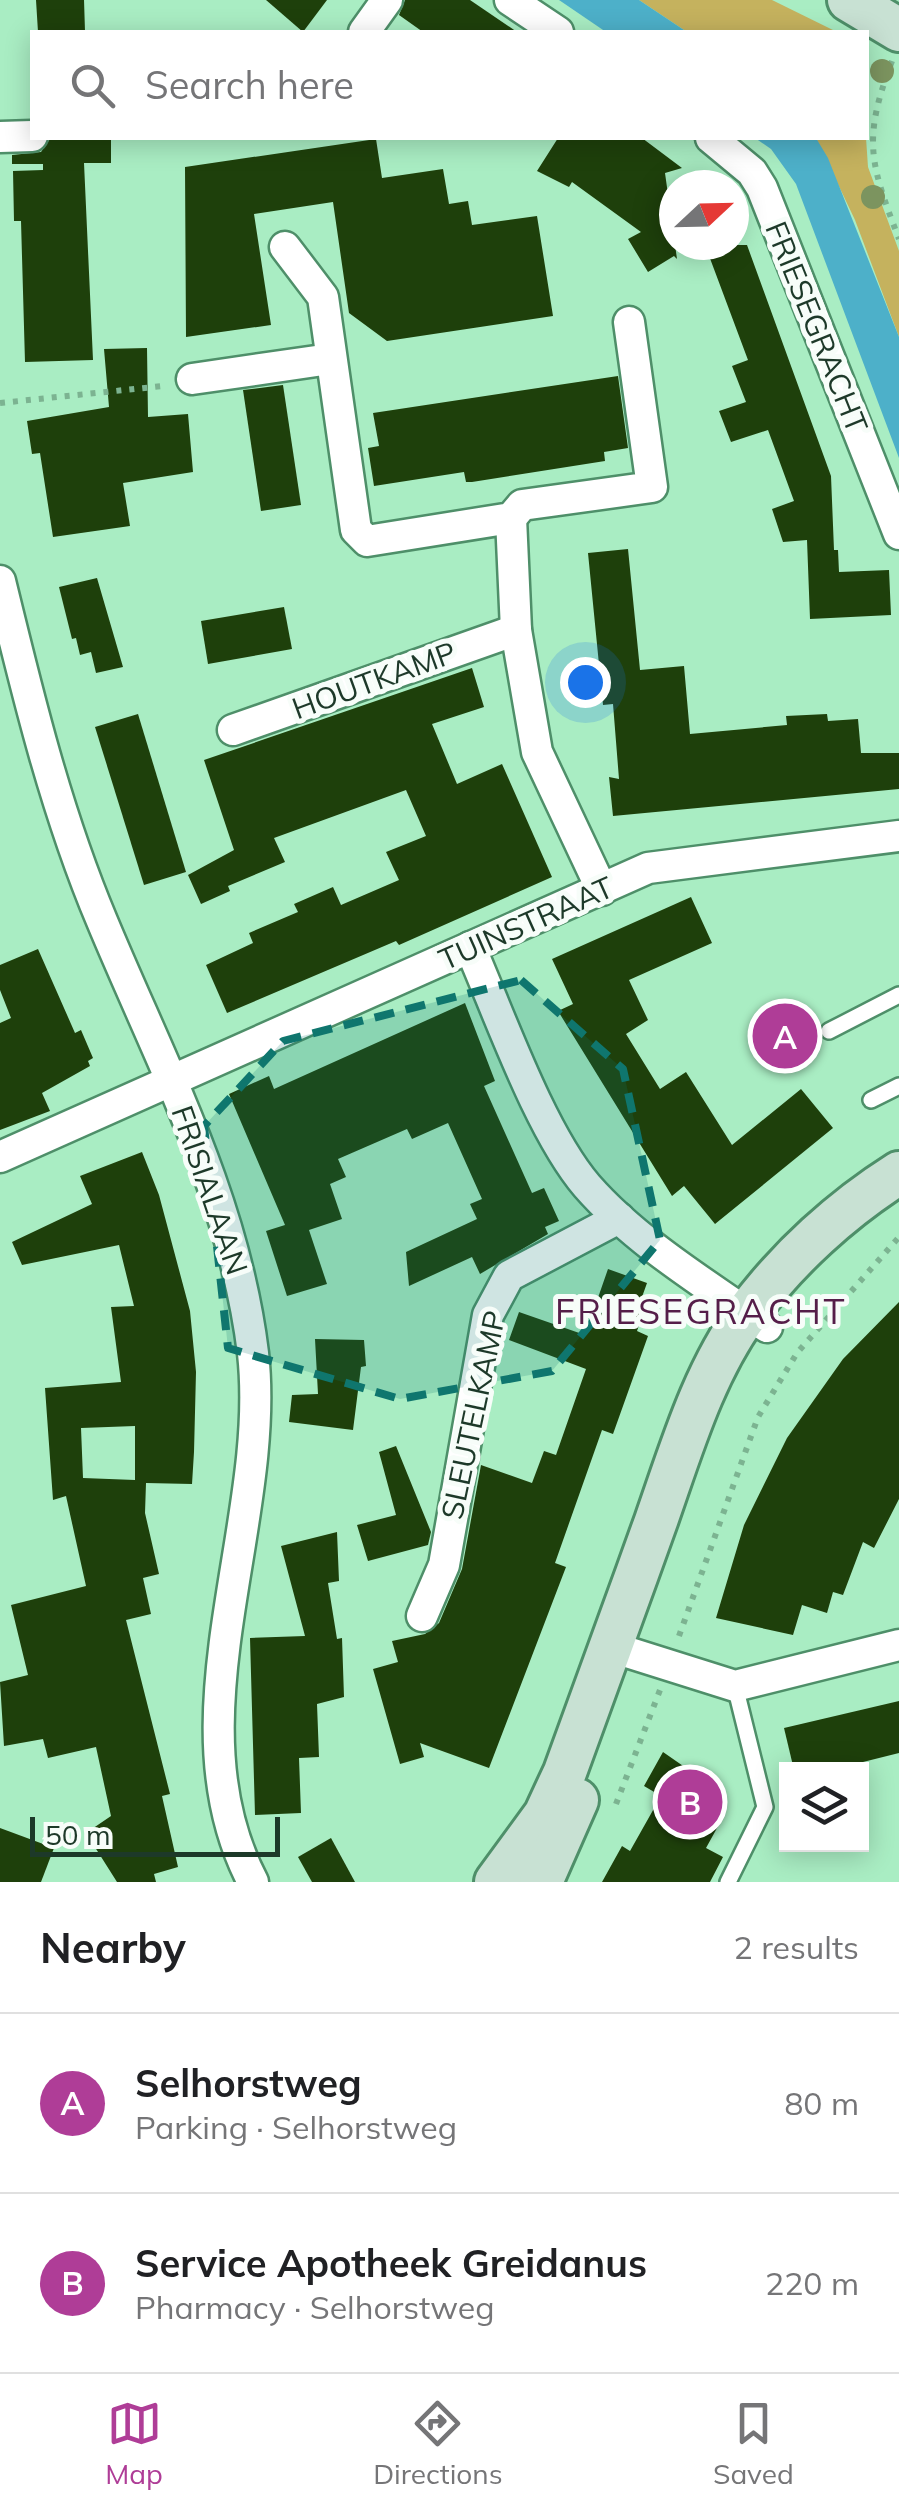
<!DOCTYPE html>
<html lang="en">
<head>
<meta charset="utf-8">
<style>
  :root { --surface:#fff; --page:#f6f6f6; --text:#202124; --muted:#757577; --line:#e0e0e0; --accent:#af3d97 }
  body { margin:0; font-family:Mulish,sans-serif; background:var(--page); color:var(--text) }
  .controls { position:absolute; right:30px; bottom:30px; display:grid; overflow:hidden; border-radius:0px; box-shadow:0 5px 25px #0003 }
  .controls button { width:90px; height:90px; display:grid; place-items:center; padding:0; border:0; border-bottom:2px solid var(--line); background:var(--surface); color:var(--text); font:50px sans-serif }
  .compass { position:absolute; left:659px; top:170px; width:90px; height:90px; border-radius:50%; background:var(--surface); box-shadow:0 5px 25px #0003; rotate:68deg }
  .scale { position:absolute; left:30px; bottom:25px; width:250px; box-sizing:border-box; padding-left:10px; border:5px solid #1d3929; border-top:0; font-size:28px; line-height:35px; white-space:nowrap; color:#1d3929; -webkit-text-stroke:8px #f7fdf9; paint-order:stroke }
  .you { position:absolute; left:585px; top:682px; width:35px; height:35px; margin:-25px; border:8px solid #fff; border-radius:50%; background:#1a73e8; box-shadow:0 0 0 15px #1a73e833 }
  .badge { display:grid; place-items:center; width:65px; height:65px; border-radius:50%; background:var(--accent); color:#fff; font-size:32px; font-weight:700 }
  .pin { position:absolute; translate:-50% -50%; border:5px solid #fff; box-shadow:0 2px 10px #0006 }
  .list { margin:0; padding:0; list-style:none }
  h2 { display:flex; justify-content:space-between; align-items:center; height:130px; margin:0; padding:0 40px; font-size:42px }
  h2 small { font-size:32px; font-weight:400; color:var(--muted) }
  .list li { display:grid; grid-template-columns:65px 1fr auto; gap:30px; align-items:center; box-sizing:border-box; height:180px; padding:0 40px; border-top:2px solid var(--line) }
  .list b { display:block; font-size:38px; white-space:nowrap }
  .list p { margin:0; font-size:32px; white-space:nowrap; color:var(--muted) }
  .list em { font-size:32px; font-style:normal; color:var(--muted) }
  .icon { flex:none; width:55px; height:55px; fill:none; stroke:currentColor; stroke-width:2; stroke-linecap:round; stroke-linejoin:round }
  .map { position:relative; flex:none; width:899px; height:1882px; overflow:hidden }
  .search { position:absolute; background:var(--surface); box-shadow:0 5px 25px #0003; left:30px; right:30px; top:30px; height:110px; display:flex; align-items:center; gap:25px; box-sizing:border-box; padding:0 35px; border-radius:0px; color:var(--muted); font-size:38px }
  .sheet { height:490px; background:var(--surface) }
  nav { display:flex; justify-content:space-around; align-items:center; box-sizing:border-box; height:140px; border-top:2px solid var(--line); background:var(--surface); font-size:28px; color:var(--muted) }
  nav a { display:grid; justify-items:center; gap:5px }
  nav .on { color:var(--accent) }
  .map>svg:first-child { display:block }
  .green { fill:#c5b25e }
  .water { fill:#4db0c9 }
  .building { fill:#1e400b; fill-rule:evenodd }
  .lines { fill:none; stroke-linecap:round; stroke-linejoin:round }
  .lane-casing { stroke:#4e8f69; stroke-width:20 }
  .street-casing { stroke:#4e8f69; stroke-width:35 }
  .secondary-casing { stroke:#4e8f69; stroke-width:48 }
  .path { stroke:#7cb391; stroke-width:6; stroke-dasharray:5 8; stroke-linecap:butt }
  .lane { stroke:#fff; stroke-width:15 }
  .street { stroke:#fff; stroke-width:30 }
  .secondary { stroke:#c8e1d3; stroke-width:42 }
  .tree { fill:#7c945f }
  .marked { fill:#0f766e; fill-opacity:0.2; stroke:#0f766e; stroke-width:8; stroke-dasharray:20 12; stroke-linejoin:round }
  .labels { text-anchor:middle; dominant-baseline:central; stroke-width:10; stroke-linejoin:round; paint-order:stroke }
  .street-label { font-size:30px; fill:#1d3929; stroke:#f7fdf9 }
  .quarter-label { font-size:35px; letter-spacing:2.5px; fill:#551e49; stroke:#f7fdf9 }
</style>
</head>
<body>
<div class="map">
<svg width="899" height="1882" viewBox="0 0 899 1882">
  <rect width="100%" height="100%" fill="#a9edc3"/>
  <g class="green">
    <polygon points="639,0 772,0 837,32 687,32"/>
    <polygon points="816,138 866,138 868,167 899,251 899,337 855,220"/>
  </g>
  <g class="water">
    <polygon points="559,0 639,0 687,32 606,32"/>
    <polygon points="755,138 816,138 828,158 899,337 899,458 796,184 771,149"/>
  </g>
  <g class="building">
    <polygon points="36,0 84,0 85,32 38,32"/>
    <polygon points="266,0 327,0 303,32"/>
    <polygon points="405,0 470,0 517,32 423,32 399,15"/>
    <polygon points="111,138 111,163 84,163 93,360 25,362 21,221 14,221 13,171 43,170 43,164 12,164 12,155 41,152 50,139"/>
    <polygon points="558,138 642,138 682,168 665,173 677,259 674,256 648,272 628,239 641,232 572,182 569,187 537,171"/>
    <polygon points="376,139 382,178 443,169 449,204 468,201 472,225 537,216 553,316 387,341 349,313 333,202 254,214 271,325 186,337 185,167"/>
    <polygon points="705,245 747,245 831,476 834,550 838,550 839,572 889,570 891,615 810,619 807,540 783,542 772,509 794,501 768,430 731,442 719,411 746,402 732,366 748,360"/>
    <polygon points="147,348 148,417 188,414 193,472 123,483 130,526 53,537 40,453 32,454 27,421 109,407 104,349"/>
    <polygon points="618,376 628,448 604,452 605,461 472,482 466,482 464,472 374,486 368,448 379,446 373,413"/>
    <polygon points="283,385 301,505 261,511 243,390"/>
    <polygon points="628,549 640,670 684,666 690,734 787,725 786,716 827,714 828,721 858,719 861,753 899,753 899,789 613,816 609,777 619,779 613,704 603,705 588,553"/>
    <polygon points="97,578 123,667 96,673 91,652 80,655 76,638 72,639 59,587"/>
    <polygon points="284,607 292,649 208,664 201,621"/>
    <polygon points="472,668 484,707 432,724 457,784 502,764 552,877 399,945 396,941 227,1013 206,965 253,943 249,933 298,912 294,904 333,887 341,905 399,880 386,852 426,836 406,790 274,838 285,862 228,886 230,891 201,904 188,875 234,850 204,760"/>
    <polygon points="138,714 186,872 144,885 95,727"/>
    <polygon points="691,897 712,943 629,980 648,1020 626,1034 660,1089 686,1072 732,1145 801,1089 833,1128 715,1224 684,1186 672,1196 558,1011 573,1004 552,959"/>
    <polygon points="38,949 75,1033 81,1030 93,1058 88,1061 90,1066 42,1093 50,1111 0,1130 0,1023 11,1018 0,990 0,965"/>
    <polygon points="465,1003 495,1081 484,1086 532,1193 544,1188 559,1221 545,1227 548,1234 480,1274 472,1257 409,1286 406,1252 477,1219 470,1204 482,1199 448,1123 412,1139 407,1129 338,1159 346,1177 330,1184 342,1219 309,1230 327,1284 287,1296 266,1231 285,1225 229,1094 269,1076 274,1089"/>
    <path d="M142,1152L159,1195L190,1311L196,1372L194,1452L192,1484L146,1483L145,1513L159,1574L143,1578L151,1614L126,1620L170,1794L162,1796L178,1867L154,1874L156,1882H117L86,1833L111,1816L96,1747L48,1758L43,1739L4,1746L0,1682L28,1675L11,1605L86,1586L66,1496L53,1500L45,1388L121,1382L111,1307L134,1306L119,1245L22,1265L12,1242L92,1204L80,1176ZM135,1426V1480L83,1478L81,1428Z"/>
    <polygon points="608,1269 647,1283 642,1297 648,1299 637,1331 648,1336 613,1434 602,1430 555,1563 566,1567 489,1768 420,1743 424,1757 400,1764 373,1669 398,1662 392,1641 425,1634 439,1623 462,1569 481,1465 532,1483 544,1451 556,1455 586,1369 509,1340 519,1312 585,1335"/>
    <polygon points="899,1302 899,1499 874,1548 863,1542 843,1595 833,1592 827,1613 802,1605 793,1635 716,1618 744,1525 787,1438 843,1359"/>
    <polygon points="315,1339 364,1340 366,1366 361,1367 353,1430 289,1422 292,1395 318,1394"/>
    <polygon points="396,1446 431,1532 428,1545 368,1561 357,1525 396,1515 379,1452"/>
    <polygon points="337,1532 339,1581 328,1583 337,1639 342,1638 344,1697 317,1704 319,1757 299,1758 301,1813 255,1815 250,1638 305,1636 281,1546"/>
    <polygon points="899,1701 899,1753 831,1770 794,1770 784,1728"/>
    <polygon points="663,1752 712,1786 722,1819 706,1848 723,1857 710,1882 602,1882 622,1846 630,1851 661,1796 644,1786"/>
    <polygon points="0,1828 54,1848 41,1882 0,1882"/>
    <polygon points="331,1838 355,1882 312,1882 298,1857"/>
  </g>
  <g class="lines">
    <defs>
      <g id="lane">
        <polyline points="829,1031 899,995"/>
        <polyline points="871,1100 899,1086"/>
        <polyline points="728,1882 765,1807 735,1686"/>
      </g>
      <g id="street">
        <polyline points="510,0 558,32"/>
        <polyline points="364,32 387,0"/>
        <polyline points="0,137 32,136"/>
        <polyline points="711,138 752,172 762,188 899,534"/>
        <polyline points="285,247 323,297 356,530 367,541 511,518 522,505 652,487 629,322"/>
        <polyline points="192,379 330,359"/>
        <polyline points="511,518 516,630 537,752 602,890"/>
        <path d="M0,581C28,696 56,812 102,921C161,1063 234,1197 253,1353C272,1523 167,1719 253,1882"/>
        <polyline points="233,730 516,630"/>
        <path d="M470,947C500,1016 540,1131 587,1186C636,1242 707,1285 767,1327"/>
        <polyline points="0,1157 648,868 899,836"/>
        <polyline points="422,1616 444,1565 488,1315 509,1276 619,1218"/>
        <polyline points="611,1647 735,1686 899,1645"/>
      </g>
      <g id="secondary">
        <polyline points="849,0 899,30"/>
        <path d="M496,1882L545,1815L565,1772C595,1689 626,1605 656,1521C681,1450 703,1373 748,1312C788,1258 842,1209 899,1173"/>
        <polyline points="541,1882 577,1800"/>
      </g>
    </defs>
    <use href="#lane" class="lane-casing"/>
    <use href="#street" class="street-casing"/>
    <use href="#secondary" class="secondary-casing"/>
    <g class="path">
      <path d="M892,61C862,140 870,163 899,239"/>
      <polyline points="0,403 163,386"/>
      <polyline points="679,1636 758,1417 797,1353 899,1237"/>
      <polyline points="616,1804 660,1690"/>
    </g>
    <use href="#lane" class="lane"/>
    <use href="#street" class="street"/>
    <use href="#secondary" class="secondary"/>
  </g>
  <g class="tree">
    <circle cx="882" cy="71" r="12"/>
    <circle cx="873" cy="197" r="12"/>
  </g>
  <path class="marked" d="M521,980L623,1069L660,1240L552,1371L400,1399L228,1348L204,1126L283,1041Z"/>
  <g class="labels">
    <g class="street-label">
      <text transform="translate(817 327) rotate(68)">FRIESEGRACHT</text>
      <text transform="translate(374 680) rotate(-20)">HOUTKAMP</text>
      <text transform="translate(526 923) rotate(-24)">TUINSTRAAT</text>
      <text transform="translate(210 1190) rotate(71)">FRISIALAAN</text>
      <text transform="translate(473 1415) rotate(-78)">SLEUTELKAMP</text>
    </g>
    <g class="quarter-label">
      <text x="701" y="1311">FRIESEGRACHT</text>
    </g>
  </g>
</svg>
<div class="controls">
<button><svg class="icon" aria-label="layers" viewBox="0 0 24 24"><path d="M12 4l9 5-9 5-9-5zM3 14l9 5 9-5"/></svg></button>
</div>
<svg class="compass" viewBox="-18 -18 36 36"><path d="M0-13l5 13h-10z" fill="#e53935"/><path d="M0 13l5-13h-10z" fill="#757577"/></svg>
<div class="scale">50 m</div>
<div class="you"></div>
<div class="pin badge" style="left:785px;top:1036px">A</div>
<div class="pin badge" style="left:690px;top:1802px">B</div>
<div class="search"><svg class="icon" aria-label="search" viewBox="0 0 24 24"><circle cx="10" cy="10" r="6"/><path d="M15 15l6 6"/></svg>Search here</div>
</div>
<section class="sheet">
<h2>Nearby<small>2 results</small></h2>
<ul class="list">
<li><span class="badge">A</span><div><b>Selhorstweg</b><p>Parking · Selhorstweg</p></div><em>80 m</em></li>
<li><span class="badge">B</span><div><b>Service Apotheek Greidanus</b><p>Pharmacy · Selhorstweg</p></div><em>220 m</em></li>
</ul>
</section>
<nav>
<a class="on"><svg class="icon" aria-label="map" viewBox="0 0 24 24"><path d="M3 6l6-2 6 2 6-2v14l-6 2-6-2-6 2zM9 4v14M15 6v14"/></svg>Map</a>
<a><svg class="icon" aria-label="directions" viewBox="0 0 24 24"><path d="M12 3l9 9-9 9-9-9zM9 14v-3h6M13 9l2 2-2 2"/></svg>Directions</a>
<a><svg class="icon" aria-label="saved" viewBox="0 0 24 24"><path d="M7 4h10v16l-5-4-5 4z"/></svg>Saved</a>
</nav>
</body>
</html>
